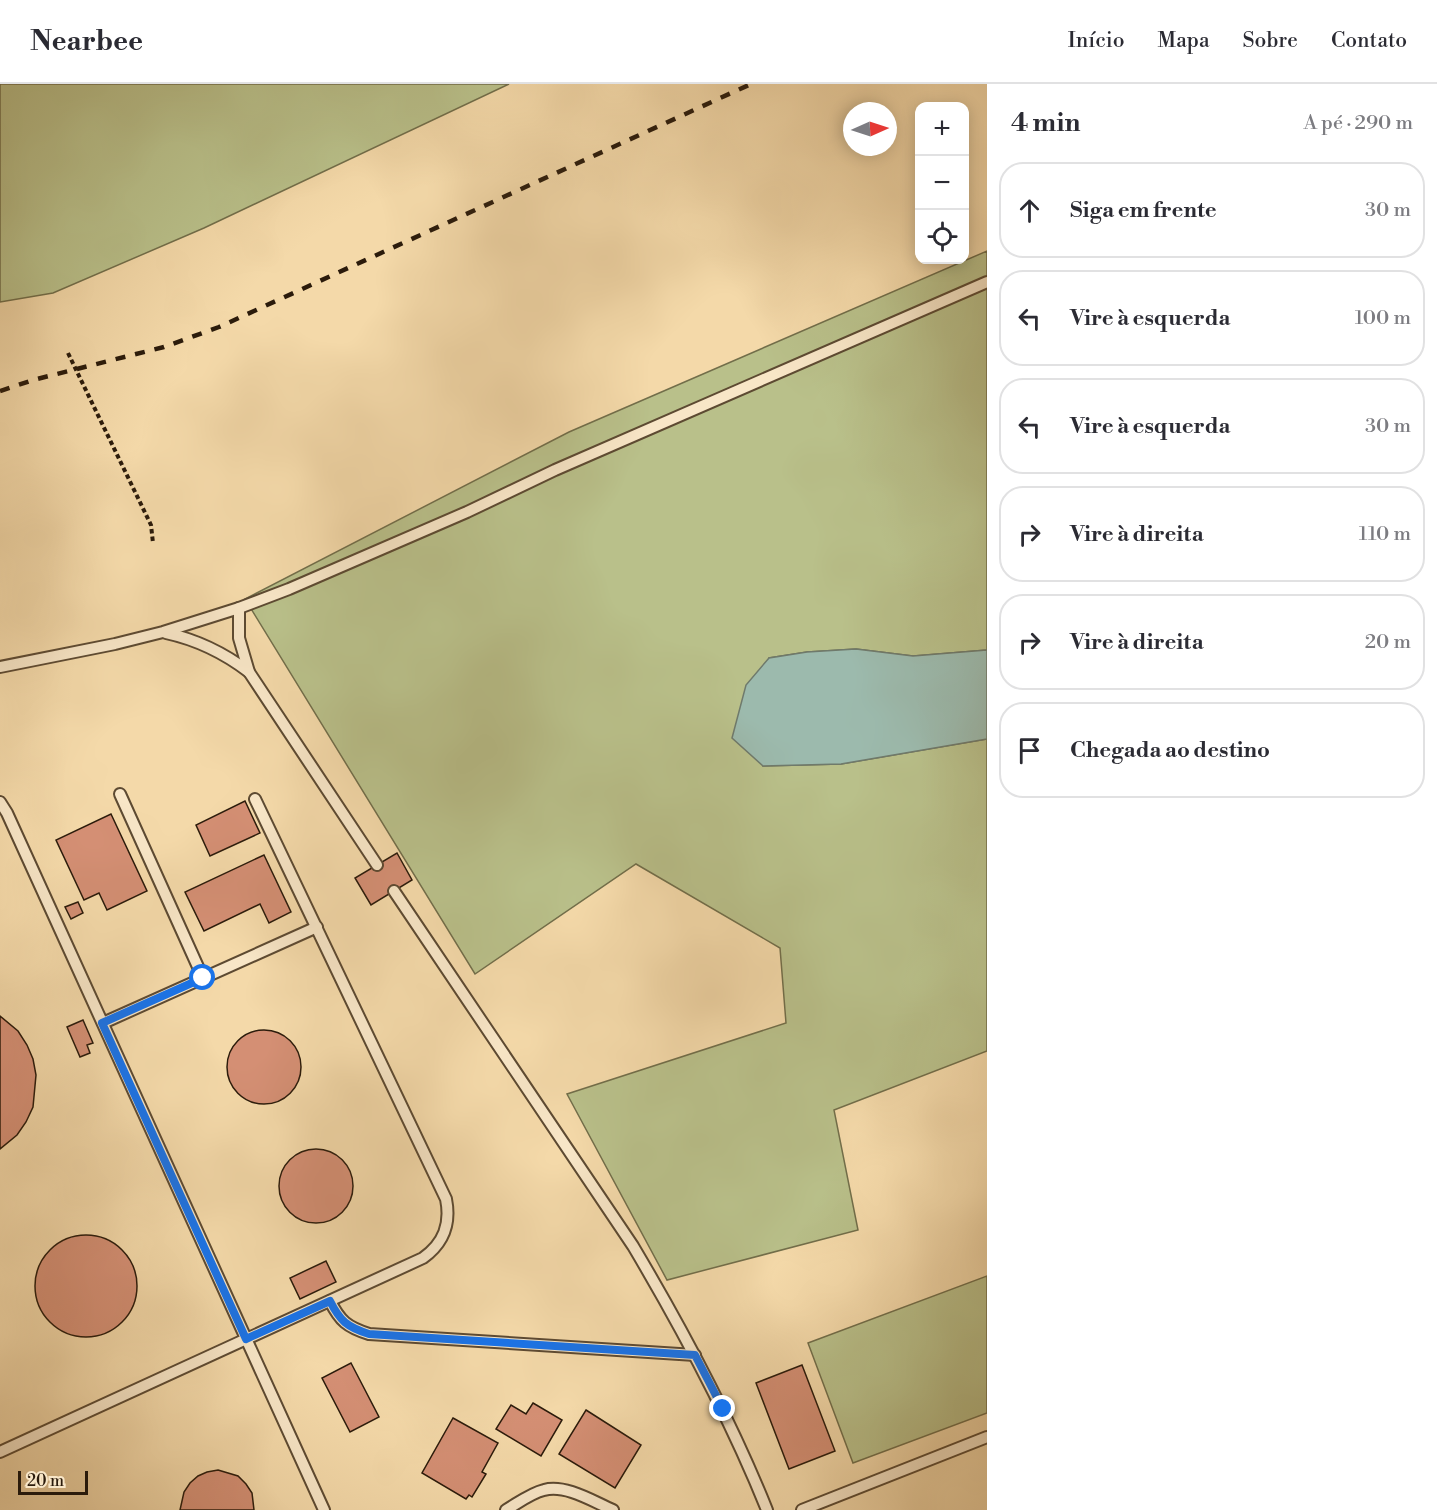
<!DOCTYPE html>
<html lang="pt">
<head>
<meta charset="utf-8">
<style>
  :root { --surface:#fff; --page:#f7f7f7; --text:#2b2b33; --muted:#7c7c81; --line:#e1e1e2 }
  body { margin:0; font-family:"Libre Bodoni",serif; background:var(--page); color:var(--text) }
  .controls { position:absolute; right:18px; top:18px; display:grid; overflow:hidden; border-radius:12px; box-shadow:0 3px 15px #0003 }
  .controls button { width:54px; height:54px; display:grid; place-items:center; padding:0; border:0; border-bottom:2px solid var(--line); background:var(--surface); color:var(--text); font:30px sans-serif }
  .compass { position:absolute; left:843px; top:18px; width:54px; height:54px; border-radius:50%; background:var(--surface); box-shadow:0 3px 15px #0003; rotate:87deg }
  .scale { position:absolute; left:18px; bottom:15px; width:70px; box-sizing:border-box; padding-left:6px; border:3px solid #2b1b0b; border-top:0; font-size:16px; line-height:21px; white-space:nowrap; color:#2b1b0b; -webkit-text-stroke:4px #f8e6c7; paint-order:stroke }
  .stop { position:absolute; width:18px; height:18px; margin:-14px; border:4px solid #1a73e8; border-radius:50%; background:#fff }
  .stop.end { background:#1a73e8; border-color:#fff; box-shadow:0 2px 6px #0008 }
  .list { margin:0; padding:0; list-style:none }
  h2 { display:flex; justify-content:space-between; align-items:center; height:78px; margin:0; padding:0 24px; font-size:26px }
  h2 small { font-size:20px; font-weight:400; color:var(--muted) }
  .list li { display:grid; grid-template-columns:39px 1fr auto; gap:18px; align-items:center; box-sizing:border-box; height:96px; margin:0 12px 12px; padding:0 12px; border:2px solid var(--line); border-radius:24px }
  .list b { display:block; font-size:22px; white-space:nowrap }
  .list em { font-size:20px; font-style:normal; color:var(--muted) }
  .icon { flex:none; width:33px; height:33px; fill:none; stroke:currentColor; stroke-width:2; stroke-linecap:round; stroke-linejoin:round }
  .map { position:relative; flex:none; width:987px; height:1426px; overflow:hidden }
  header { display:flex; align-items:center; gap:36px; box-sizing:border-box; height:84px; padding:0 30px; background:var(--surface); border-bottom:2px solid var(--line) }
  header strong { font-size:28px }
  nav { display:flex; gap:33px; margin-inline-start:auto; font-size:21px }
  main { display:flex }
  aside { flex:1; background:var(--surface) }
  .map>svg:first-child { display:block }
  .green { fill:#b9c08a; stroke:#726e4a; stroke-width:1.5 }
  .water { fill:#9cbaad; stroke:#6f7a6c; stroke-width:1.5 }
  .building { fill:#d48f74; stroke:#2b1b0b; stroke-width:1.5 }
  .lines { fill:none; stroke-linecap:round; stroke-linejoin:round }
  .service-casing { stroke:#5d4a32; stroke-width:14 }
  .path { stroke:#2b1b0b; stroke-width:4; stroke-dasharray:4.5 3; stroke-linecap:butt }
  .service { stroke:#f8e6c7; stroke-width:10 }
  .rail { stroke:#2b1b0b; stroke-width:4.5; stroke-dasharray:10 10; stroke-linecap:butt }
  .route { stroke:#1a73e8; stroke-width:8 }
</style>
</head>
<body>
<header>
<strong>Nearbee</strong>
<nav><a>Início</a><a>Mapa</a><a>Sobre</a><a>Contato</a></nav>
</header>
<main>
<div class="map">
<svg width="987" height="1426" viewBox="0 0 987 1426">
  <rect width="100%" height="100%" fill="#f4d9a9"/>
  <filter id="stains"><feTurbulence type="fractalNoise" baseFrequency=".00333" numOctaves="4"/><feColorMatrix values="0 0 0 0 .2 0 0 0 0 .09 0 0 0 0 .02 0 0 0 .5 -.17"/></filter>
  <radialGradient id="worn" r=".72"><stop offset=".6" stop-color="#630" stop-opacity="0"/><stop offset="1" stop-color="#630" stop-opacity=".3"/></radialGradient>
  <g class="green">
    <polygon points="0,0 509,0 204,144 53,209 0,218"/>
    <polygon points="987,167 987,566 913,572 856,565 807,568 769,574 763,682 841,680 987,655 987,967 834,1026 858,1146 667,1196 567,1010 786,939 780,864 636,780 475,890 245,515 569,348"/>
    <polygon points="987,1192 987,1329 853,1379 808,1259"/>
  </g>
  <polygon class="water" points="856,565 913,572 987,566 987,655 841,680 763,682 732,654 746,601 769,574 807,568"/>
  <g class="building">
    <polygon points="245,717 260,749 210,772 196,741"/>
    <polygon points="111,730 147,807 107,826 99,809 84,816 56,756"/>
    <polygon points="397,769 412,796 371,821 355,794"/>
    <polygon points="264,771 291,828 269,839 260,820 204,847 185,808"/>
    <polygon points="78,818 83,829 71,835 65,823"/>
    <polygon points="0,932 18,947 27,961 33,975 36,991 33,1023 26,1038 17,1051 0,1065"/>
    <polygon points="83,936 93,959 87,961 90,969 80,973 67,943"/>
    <circle cx="264" cy="983" r="37"/>
    <circle cx="316" cy="1102" r="37"/>
    <circle cx="86" cy="1202" r="51"/>
    <polygon points="326,1177 336,1198 300,1215 290,1194"/>
    <polygon points="351,1279 379,1333 350,1348 322,1294"/>
    <polygon points="802,1281 835,1367 789,1385 756,1299"/>
    <polygon points="533,1319 562,1336 541,1372 496,1345 511,1321 526,1330"/>
    <polygon points="586,1326 641,1361 615,1404 559,1370"/>
    <polygon points="453,1334 498,1359 482,1388 486,1390 472,1413 469,1411 466,1415 422,1389"/>
    <polygon points="218,1386 238,1392 246,1400 252,1409 254,1426 180,1426 184,1408 190,1399 198,1392 207,1388"/>
  </g>
  <g class="lines">
    <defs>
      <g id="service">
        <polyline points="239,524 239,554 249,588 377,781"/>
        <path d="M166,549C198,556 223,568 249,588"/>
        <polyline points="0,583 115,560 163,548 239,524 289,505 467,428 555,386 987,198"/>
        <polyline points="120,710 203,894"/>
        <polyline points="0,718 7,729 324,1426"/>
        <path d="M394,807L633,1162C684,1248 730,1334 767,1426"/>
        <polyline points="103,939 317,843"/>
        <path d="M330,1217C340,1237 347,1243 369,1250L695,1271"/>
        <path d="M0,1368L423,1174C444,1159 451,1140 446,1115L255,715"/>
        <path d="M506,1426C518,1419 531,1409 544,1406C566,1400 594,1418 613,1426"/>
        <polyline points="802,1426 987,1353"/>
      </g>
    </defs>
    <use href="#service" class="service-casing"/>
    <polyline class="path" points="68,269 151,441 153,459"/>
    <use href="#service" class="service"/>
    <polyline class="rail" points="0,307 33,296 164,263 219,243 751,0"/>
  </g>
  <g class="lines">
    <path class="route" d="M203,894L102,939L246,1255L330,1217C340,1237 347,1243 369,1250L695,1271L723,1325"/>
  </g>
  <rect width="100%" height="100%" filter="url(#stains)"/>
  <rect width="100%" height="100%" fill="url(#worn)"/>
</svg>
<div class="controls">
<button>+</button>
<button>−</button>
<button><svg class="icon" aria-label="locate" viewBox="0 0 24 24"><circle cx="12" cy="12" r="6"/><path d="M12 2v4M12 18v4M2 12h4M18 12h4"/></svg></button>
</div>
<svg class="compass" viewBox="-18 -18 36 36"><path d="M0-13l5 13h-10z" fill="#e53935"/><path d="M0 13l5-13h-10z" fill="#7c7c81"/></svg>
<div class="scale">20 m</div>
<div class="stop" style="left:203px;top:894px"></div>
<div class="stop end" style="left:723px;top:1325px"></div>
</div>
<aside>
<h2>4 min<small>A pé · 290 m</small></h2>
<ul class="list">
<li><svg class="icon" aria-label="ahead" viewBox="0 0 24 24"><path d="M12 20V5M6 11l6-6 6 6"/></svg><div><b>Siga em frente</b></div><em>30 m</em></li>
<li><svg class="icon" aria-label="left" viewBox="0 0 24 24"><path d="M17 20v-9H6M10 6l-5 5 5 5"/></svg><div><b>Vire à esquerda</b></div><em>100 m</em></li>
<li><svg class="icon" aria-label="left" viewBox="0 0 24 24"><path d="M17 20v-9H6M10 6l-5 5 5 5"/></svg><div><b>Vire à esquerda</b></div><em>30 m</em></li>
<li><svg class="icon" aria-label="right" viewBox="0 0 24 24"><path d="M7 20v-9h11M14 6l5 5-5 5"/></svg><div><b>Vire à direita</b></div><em>110 m</em></li>
<li><svg class="icon" aria-label="right" viewBox="0 0 24 24"><path d="M7 20v-9h11M14 6l5 5-5 5"/></svg><div><b>Vire à direita</b></div><em>20 m</em></li>
<li><svg class="icon" aria-label="arrive" viewBox="0 0 24 24"><path d="M6 21V4h12l-3 4 3 4H6"/></svg><div><b>Chegada ao destino</b></div></li>
</ul>
</aside>
</main>
</body>
</html>
